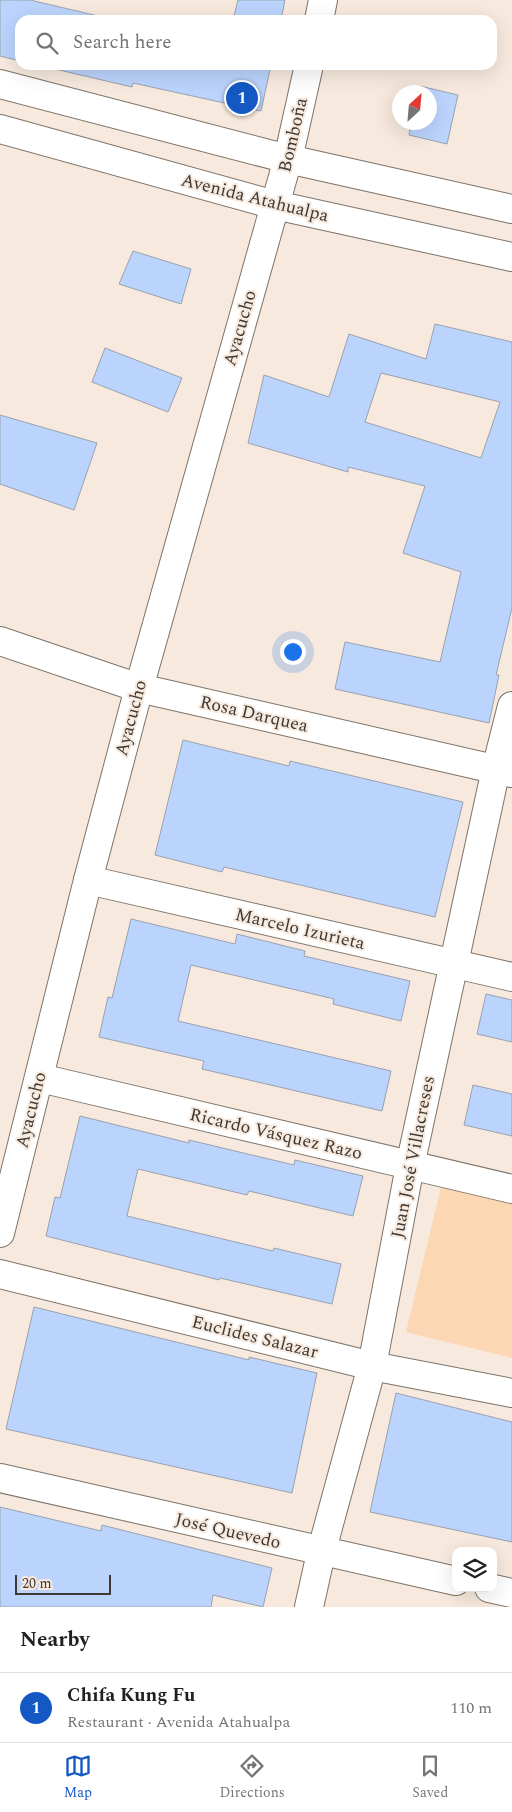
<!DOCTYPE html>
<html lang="en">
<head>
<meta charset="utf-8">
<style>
  :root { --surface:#fff; --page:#f6f6f6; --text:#202124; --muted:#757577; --line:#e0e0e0; --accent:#1358c3 }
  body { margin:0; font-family:Spectral,serif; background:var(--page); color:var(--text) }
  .controls { position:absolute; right:15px; bottom:15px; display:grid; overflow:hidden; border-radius:10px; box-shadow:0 5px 20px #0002 }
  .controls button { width:45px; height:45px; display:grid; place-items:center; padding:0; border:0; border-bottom:1px solid var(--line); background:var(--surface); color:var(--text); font:25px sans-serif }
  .compass { position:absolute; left:392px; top:85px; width:45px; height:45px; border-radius:50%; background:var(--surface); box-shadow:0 5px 20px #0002; rotate:26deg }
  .scale { position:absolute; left:15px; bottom:12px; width:96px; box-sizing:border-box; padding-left:5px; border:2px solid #3e3934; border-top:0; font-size:14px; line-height:18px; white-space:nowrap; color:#3e3934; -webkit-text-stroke:4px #f7e9dd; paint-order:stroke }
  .you { position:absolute; left:292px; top:651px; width:18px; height:18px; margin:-12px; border:4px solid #fff; border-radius:50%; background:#1a73e8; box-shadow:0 0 0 8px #1a73e833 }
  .badge { display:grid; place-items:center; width:32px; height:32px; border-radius:50%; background:var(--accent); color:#fff; font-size:16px; font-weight:700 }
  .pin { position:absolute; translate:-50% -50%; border:2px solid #fff; box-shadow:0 1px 5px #0006 }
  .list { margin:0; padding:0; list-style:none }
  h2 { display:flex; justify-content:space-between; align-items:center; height:65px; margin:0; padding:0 20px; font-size:21px }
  h2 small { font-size:16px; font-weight:400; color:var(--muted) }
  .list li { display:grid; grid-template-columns:32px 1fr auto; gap:15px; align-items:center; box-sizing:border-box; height:70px; padding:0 20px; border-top:1px solid var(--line) }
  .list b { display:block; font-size:19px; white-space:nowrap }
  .list p { margin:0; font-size:16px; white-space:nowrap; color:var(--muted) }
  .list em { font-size:16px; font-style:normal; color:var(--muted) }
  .icon { flex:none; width:28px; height:28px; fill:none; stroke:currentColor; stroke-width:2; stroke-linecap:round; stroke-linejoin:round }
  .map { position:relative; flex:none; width:512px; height:1607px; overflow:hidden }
  .search { position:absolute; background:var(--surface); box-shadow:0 5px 20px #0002; left:15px; right:15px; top:15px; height:55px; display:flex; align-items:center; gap:12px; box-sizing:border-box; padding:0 18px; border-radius:15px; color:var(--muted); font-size:19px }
  .sheet { height:135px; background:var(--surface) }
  nav { display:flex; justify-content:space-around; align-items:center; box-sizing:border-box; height:70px; border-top:1px solid var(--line); background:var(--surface); font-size:14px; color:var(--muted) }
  nav a { display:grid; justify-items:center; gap:2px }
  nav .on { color:var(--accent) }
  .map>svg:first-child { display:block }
  .green { fill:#fbd7b4 }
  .building { fill:#bbd4fd; stroke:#99a1af; fill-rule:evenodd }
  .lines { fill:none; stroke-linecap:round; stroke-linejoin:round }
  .minor-casing { stroke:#7e7368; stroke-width:30 }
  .tertiary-casing { stroke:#7e7368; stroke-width:30 }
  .minor { stroke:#fff; stroke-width:28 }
  .tertiary { stroke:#fff; stroke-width:28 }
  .labels { text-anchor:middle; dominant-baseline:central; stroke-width:4; stroke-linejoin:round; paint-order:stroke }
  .street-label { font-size:18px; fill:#3e3934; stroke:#f7e9dd }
</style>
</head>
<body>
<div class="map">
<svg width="512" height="1607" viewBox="0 0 512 1607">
  <rect width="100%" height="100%" fill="#f7e9dd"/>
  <polygon class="green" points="442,1183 512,1200 512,1358 406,1332"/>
  <g class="building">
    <polygon points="0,0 30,0 115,20 20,20 20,61 0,56"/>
    <polygon points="238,0 285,0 281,20 233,20"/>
    <polygon points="38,65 271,65 261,111 133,83 132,87"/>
    <polygon points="420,86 458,95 447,144 409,135 411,122 430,122 430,92 418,92"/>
    <polygon points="133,251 191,269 181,304 119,284"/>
    <path d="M435,324L512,342V608L496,675H499L489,723L335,689L345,642L440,662L461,572L403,553L425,486L348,467V472L248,443L264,375L329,397L349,334L426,359ZM381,373L500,402L481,458L365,422Z"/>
    <polygon points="105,348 182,378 168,412 92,382"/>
    <polygon points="0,415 97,443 74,510 0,484"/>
    <polygon points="183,740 289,766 290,761 463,802 435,917 224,867 222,872 155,855"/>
    <polygon points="131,919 235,944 237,934 305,951 304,956 410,981 401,1021 333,1004 334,999 191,965 178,1021 391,1071 382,1111 202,1069 204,1061 99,1037 108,997 112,998"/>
    <polygon points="486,994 512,1000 512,1042 477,1034"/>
    <polygon points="473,1085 512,1094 512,1136 464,1125"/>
    <polygon points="80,1116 189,1143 189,1140 294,1165 295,1160 363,1176 353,1216 249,1191 247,1195 138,1169 127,1216 273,1251 274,1248 341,1264 332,1304 220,1278 219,1280 46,1236 55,1197 60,1198"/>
    <polygon points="34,1307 249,1360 249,1357 317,1373 292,1493 6,1429"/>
    <polygon points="396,1393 512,1422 512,1542 370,1512"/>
    <polygon points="0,1507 101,1531 102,1525 272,1568 263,1607 213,1595 211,1607 0,1607"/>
  </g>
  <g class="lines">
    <defs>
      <g id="minor">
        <polyline points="319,20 323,0"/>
        <polyline points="0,641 139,688 512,773"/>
        <polyline points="88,880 512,977"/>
        <polyline points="40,1078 512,1189"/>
        <polyline points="0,1233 88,880 139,688 288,159 309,65"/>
        <polyline points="0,1274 372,1366 512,1393"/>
        <polyline points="0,1478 456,1581"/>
        <polyline points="489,1588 512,1593"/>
        <polyline points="309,1607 321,1553 372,1366 410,1166 496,769 512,706"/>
      </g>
      <g id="tertiary">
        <polyline points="0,84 288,159 512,209"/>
        <polyline points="0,129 275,205 512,257"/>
      </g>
    </defs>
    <use href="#minor" class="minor-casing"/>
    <use href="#tertiary" class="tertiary-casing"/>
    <use href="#minor" class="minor"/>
    <use href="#tertiary" class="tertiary"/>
  </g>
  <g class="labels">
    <g class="street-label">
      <text transform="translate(293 135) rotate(-77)">Bomboña</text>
      <text transform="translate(255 198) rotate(14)">Avenida Atahualpa</text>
      <text transform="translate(240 328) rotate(-74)">Ayacucho</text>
      <text transform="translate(254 714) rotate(13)">Rosa Darquea</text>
      <text transform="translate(131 718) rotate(-75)">Ayacucho</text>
      <text transform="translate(300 929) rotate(13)">Marcelo Izurieta</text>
      <text transform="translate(31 1110) rotate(-76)">Ayacucho</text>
      <text transform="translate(276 1134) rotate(13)">Ricardo Vásquez Razo</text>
      <text transform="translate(413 1157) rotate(-79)">Juan José Villacreses</text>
      <text transform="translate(255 1337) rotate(14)">Euclides Salazar</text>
      <text transform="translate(228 1531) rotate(13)">José Quevedo</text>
    </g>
  </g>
</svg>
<div class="controls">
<button><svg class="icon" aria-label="layers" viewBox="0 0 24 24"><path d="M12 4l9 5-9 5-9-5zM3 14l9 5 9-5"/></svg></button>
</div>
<svg class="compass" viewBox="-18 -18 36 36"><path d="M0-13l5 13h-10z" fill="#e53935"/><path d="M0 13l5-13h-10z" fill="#757577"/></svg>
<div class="scale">20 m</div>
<div class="you"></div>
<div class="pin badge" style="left:242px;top:98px">1</div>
<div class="search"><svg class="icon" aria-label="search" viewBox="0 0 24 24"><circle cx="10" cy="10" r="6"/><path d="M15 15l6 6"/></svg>Search here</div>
</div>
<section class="sheet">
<h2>Nearby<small></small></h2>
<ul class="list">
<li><span class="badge">1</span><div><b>Chifa Kung Fu</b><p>Restaurant · Avenida Atahualpa</p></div><em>110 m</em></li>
</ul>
</section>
<nav>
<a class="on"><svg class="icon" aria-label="map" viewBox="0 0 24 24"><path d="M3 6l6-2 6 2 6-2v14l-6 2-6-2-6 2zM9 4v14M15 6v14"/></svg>Map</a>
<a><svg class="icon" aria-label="directions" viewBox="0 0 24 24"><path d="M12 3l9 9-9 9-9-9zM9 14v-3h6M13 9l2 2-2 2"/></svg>Directions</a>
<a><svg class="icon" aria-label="saved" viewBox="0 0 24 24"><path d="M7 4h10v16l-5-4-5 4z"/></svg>Saved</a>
</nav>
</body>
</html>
